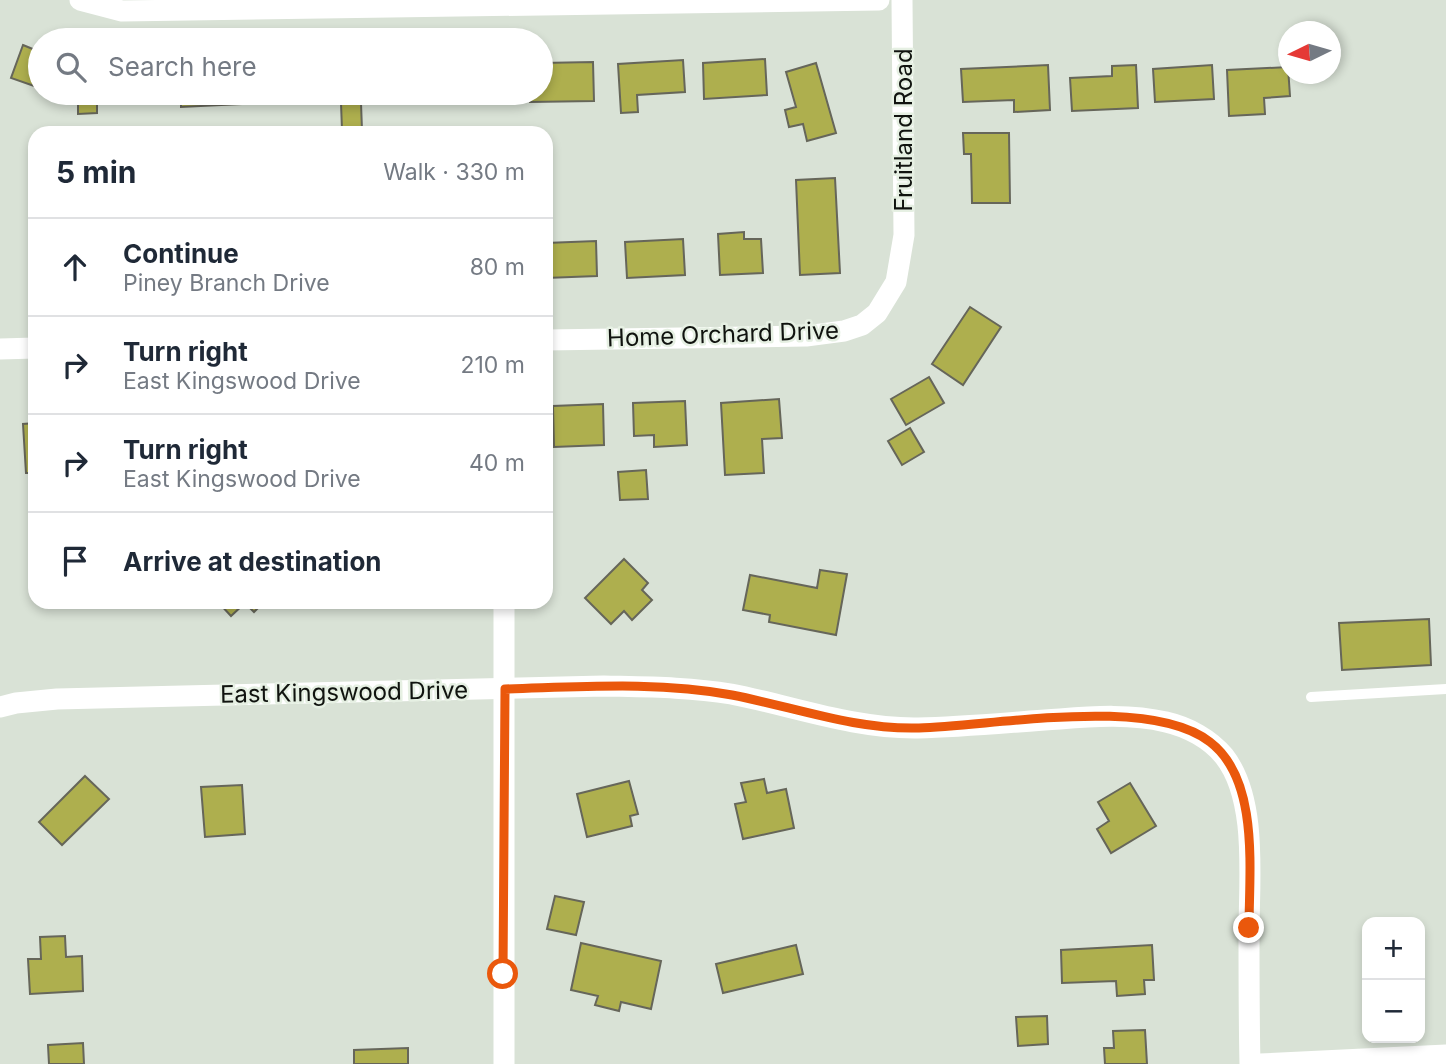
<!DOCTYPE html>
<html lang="en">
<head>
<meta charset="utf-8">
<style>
  :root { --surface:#fff; --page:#f2f2f3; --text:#1f2937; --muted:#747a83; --line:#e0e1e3 }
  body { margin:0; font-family:Inter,sans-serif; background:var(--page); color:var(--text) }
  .controls { position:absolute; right:21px; bottom:21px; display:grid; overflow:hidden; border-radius:14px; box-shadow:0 4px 10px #0003 }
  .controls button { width:63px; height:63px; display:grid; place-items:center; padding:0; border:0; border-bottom:2px solid var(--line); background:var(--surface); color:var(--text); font:35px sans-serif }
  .compass { position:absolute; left:1278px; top:21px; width:63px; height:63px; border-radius:50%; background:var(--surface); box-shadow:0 4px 10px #0003; rotate:265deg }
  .stop { position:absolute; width:21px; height:21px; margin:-16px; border:5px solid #ea580c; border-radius:50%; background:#fff }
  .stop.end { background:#ea580c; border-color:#fff; box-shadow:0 2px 7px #0008 }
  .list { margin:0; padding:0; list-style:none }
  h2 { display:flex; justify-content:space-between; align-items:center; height:91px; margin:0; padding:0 28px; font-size:30px }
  h2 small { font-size:23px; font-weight:400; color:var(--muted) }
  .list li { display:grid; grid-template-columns:46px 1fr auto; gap:21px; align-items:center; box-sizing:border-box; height:98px; padding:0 28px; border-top:2px solid var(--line) }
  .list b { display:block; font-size:26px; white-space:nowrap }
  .list p { margin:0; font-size:23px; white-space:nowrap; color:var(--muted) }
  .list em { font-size:23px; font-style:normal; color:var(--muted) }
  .icon { flex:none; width:38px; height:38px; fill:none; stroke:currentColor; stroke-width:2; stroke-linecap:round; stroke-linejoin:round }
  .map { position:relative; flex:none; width:1446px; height:1064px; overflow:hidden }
  .search { position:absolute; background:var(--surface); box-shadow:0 4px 10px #0003; left:28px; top:28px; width:525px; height:77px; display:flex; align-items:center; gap:18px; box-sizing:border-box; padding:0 24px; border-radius:38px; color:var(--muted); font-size:26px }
  .panel { position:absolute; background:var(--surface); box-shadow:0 4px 10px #0003; left:28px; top:126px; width:525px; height:483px; border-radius:21px }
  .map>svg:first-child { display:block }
  .building { fill:#aeaf4e; stroke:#66665a; stroke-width:2 }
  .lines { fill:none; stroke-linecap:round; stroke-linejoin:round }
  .lane { stroke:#fff; stroke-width:10 }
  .street { stroke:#fff; stroke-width:21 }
  .route { stroke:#ea580c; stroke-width:9 }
  .labels { text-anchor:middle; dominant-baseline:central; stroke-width:5; stroke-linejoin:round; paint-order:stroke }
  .street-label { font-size:24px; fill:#10130f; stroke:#e6f0e3 }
</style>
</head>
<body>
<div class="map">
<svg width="1446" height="1064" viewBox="0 0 1446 1064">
  <rect width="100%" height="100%" fill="#d9e2d6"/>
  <g class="building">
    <polygon points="23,45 40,52 40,88 11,78"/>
    <polygon points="765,59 767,95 704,99 703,63"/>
    <polygon points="683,60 685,92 637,95 638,112 621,113 618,64"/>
    <polygon points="593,62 594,101 530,102 530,93 541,93 541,63"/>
    <polygon points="816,63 836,133 807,141 803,124 789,127 785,110 796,107 786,72"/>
    <polygon points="1048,65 1050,110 1014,112 1014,100 963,102 961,69"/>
    <polygon points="1136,65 1138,108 1072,111 1070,78 1112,76 1112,66"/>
    <polygon points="1212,65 1214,99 1155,102 1153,69"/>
    <polygon points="1288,67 1290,96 1264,98 1265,114 1229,116 1227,70"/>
    <polygon points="78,93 144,93 144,102 97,102 97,113 78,114"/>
    <polygon points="181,93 240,93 241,104 181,107"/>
    <polygon points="360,93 415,93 415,98 360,100"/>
    <polygon points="444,93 505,93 505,99 444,102"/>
    <polygon points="341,103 361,103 362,130 342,130"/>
    <polygon points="963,133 1009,133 1010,203 972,203 971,154 964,154"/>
    <polygon points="835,178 840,273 800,275 796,180"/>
    <polygon points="744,232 744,239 761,239 763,273 720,275 718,234"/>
    <polygon points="683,239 685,275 627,278 625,242"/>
    <polygon points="596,241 597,276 546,278 546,243"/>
    <polygon points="970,307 1001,327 963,385 932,364"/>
    <polygon points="929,377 944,403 906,425 891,399"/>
    <polygon points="779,399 782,438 762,439 764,473 725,475 721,403"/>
    <polygon points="685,401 687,445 654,447 654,435 634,436 633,403"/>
    <polygon points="603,404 604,445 554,447 553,406"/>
    <polygon points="35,423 35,473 26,473 23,424"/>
    <polygon points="910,428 924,452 902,465 888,441"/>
    <polygon points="646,470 648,499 620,500 618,472"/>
    <polygon points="624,559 648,583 642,590 652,600 632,620 624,611 611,624 585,598"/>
    <polygon points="820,570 847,574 836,635 769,622 770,615 743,610 750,575 817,588"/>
    <polygon points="218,602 264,602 254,612 245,603 231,616"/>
    <polygon points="1429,619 1431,665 1342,670 1339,623"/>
    <polygon points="85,776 109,799 62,845 39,822"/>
    <polygon points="764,779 767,793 786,789 794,828 743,839 735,804 746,802 741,783"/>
    <polygon points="629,781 638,814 630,816 632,826 587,837 577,794"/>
    <polygon points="1130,783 1156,826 1111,853 1097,829 1109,821 1098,802"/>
    <polygon points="242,785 245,834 205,837 201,787"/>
    <polygon points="555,896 584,902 576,935 547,929"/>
    <polygon points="65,936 66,957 82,956 83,991 30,994 28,959 41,959 40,937"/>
    <polygon points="581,943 661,961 651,1009 621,1002 619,1011 595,1005 598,996 571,990"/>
    <polygon points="796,945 803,974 723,993 716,964"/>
    <polygon points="1152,945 1154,980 1144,980 1145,994 1117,996 1116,981 1062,983 1061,950"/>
    <polygon points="1047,1016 1048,1044 1018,1046 1016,1017"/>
    <polygon points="1145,1030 1147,1064 1105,1064 1104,1048 1114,1048 1113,1031"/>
    <polygon points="83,1043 84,1064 49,1064 48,1045"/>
    <polygon points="408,1048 408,1064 354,1064 354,1050"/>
  </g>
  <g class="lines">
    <polyline class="lane" points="1311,697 1446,689"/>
    <g class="street">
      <polyline points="80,0 122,11 879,0"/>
      <polyline points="546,340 806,336 844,331 862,325 877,313 896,282 904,235 902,0"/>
      <polyline points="0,349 35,348"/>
      <path d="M0,707L16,703L57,699L604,686C646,687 689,687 731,694C793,706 854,729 918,728C965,727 1013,722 1060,719C1095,716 1132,714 1166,722C1188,727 1210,739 1224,756C1258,799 1249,880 1249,932C1249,976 1249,1020 1250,1064"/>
      <polyline points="504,1064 504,602"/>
      <polyline points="1260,1064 1446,1055"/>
    </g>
  </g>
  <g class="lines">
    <path class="route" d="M503,974L505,689C580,687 658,681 732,695C794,707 855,730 919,728C996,726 1149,695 1210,742C1260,780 1249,872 1249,928"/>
  </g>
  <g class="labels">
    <g class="street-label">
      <text transform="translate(903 130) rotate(-90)">Fruitland Road</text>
      <text transform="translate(723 334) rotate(-2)">Home Orchard Drive</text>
      <text transform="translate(344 692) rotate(-1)">East Kingswood Drive</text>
    </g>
  </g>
</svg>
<div class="controls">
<button>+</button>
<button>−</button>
</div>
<svg class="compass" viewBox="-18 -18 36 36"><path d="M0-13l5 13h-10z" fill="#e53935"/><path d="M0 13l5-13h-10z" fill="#747a83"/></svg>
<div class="stop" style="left:503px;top:974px"></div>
<div class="stop end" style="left:1249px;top:928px"></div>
<div class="search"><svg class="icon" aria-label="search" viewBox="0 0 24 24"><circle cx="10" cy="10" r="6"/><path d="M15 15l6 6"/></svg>Search here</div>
<section class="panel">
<h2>5 min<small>Walk · 330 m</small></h2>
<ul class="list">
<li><svg class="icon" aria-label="ahead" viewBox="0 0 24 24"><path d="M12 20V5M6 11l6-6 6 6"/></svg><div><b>Continue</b><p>Piney Branch Drive</p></div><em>80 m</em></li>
<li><svg class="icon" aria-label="right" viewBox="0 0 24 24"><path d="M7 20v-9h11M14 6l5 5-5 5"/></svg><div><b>Turn right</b><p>East Kingswood Drive</p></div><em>210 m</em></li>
<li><svg class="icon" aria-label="right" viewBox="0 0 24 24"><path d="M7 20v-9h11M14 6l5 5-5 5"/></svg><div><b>Turn right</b><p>East Kingswood Drive</p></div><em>40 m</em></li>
<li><svg class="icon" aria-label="arrive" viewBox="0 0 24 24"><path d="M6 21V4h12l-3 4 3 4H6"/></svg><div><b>Arrive at destination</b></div></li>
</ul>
</section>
</div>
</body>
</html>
